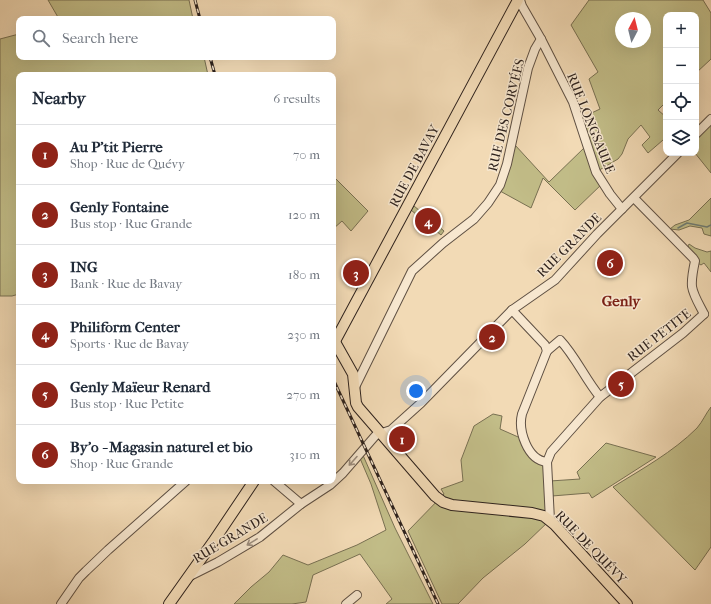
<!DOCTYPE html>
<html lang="en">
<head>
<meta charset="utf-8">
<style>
  :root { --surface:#fff; --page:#f2f2f3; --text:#1f2937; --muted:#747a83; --line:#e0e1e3; --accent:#8f2418 }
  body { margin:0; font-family:"IM FELL French Canon",serif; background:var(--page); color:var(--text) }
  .controls { position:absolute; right:12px; top:12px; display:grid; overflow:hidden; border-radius:8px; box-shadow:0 4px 16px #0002 }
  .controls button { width:36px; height:36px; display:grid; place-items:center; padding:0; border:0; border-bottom:1px solid var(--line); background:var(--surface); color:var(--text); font:20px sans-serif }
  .compass { position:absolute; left:615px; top:12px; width:36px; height:36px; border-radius:50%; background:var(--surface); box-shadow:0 4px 16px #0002; rotate:7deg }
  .you { position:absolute; left:416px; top:391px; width:14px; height:14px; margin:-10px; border:3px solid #fff; border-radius:50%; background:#1a73e8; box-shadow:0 0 0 6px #1a73e833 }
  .badge { display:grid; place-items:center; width:26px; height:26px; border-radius:50%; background:var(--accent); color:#fff; font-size:13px; font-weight:700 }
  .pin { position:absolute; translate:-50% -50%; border:2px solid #fff; box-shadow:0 1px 4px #0006 }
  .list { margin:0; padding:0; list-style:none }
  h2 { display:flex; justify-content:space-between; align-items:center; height:52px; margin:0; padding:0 16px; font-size:17px }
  h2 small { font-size:13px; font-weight:400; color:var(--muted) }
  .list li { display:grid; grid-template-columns:26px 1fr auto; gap:12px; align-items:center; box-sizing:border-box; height:60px; padding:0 16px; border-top:1px solid var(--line) }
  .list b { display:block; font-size:15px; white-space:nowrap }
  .list p { margin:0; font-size:13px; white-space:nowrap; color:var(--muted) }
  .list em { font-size:13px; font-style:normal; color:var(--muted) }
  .icon { flex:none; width:22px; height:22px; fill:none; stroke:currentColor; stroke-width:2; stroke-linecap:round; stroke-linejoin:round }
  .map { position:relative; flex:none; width:711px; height:604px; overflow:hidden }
  .search { position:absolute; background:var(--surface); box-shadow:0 4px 16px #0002; left:16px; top:16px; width:320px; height:44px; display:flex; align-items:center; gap:10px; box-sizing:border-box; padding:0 14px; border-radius:8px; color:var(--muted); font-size:15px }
  .panel { position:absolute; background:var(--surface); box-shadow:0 4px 16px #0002; left:16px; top:72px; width:320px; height:412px; border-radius:8px }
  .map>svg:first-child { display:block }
  .green { fill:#c2bd88; stroke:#787052; fill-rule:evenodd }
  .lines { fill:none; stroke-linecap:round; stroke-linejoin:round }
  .stream { stroke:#6f7d75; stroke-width:1.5 }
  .minor-casing { stroke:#5f5043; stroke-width:10 }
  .major-casing { stroke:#2e221d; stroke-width:12 }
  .minor { stroke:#f7e7cf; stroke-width:8 }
  .major { stroke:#f2dab5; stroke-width:10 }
  .rail-casing { stroke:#2e221d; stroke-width:3 }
  .rail { stroke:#f7e7cf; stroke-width:1.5; stroke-dasharray:4.5; stroke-linecap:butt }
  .oneway { stroke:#9d8e7f }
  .labels { text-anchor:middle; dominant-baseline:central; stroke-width:3; stroke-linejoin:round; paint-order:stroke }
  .street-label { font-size:13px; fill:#2e221d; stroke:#f7e7cf }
  .quarter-label { font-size:15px; font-weight:bold; fill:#7a1f14; stroke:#f7e7cf }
</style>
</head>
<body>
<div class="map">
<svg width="711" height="604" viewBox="0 0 711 604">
  <rect width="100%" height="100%" fill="#f2dab5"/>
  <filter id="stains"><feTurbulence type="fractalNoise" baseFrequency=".005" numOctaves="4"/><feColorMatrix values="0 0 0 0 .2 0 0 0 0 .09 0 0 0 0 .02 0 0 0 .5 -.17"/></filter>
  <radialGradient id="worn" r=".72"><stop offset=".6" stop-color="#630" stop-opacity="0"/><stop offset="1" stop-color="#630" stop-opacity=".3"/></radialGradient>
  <g class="green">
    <polygon points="48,0 189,0 193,19 59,19"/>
    <path d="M589,0H703L711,13V59L696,73V15H666V102L658,110L666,117V143L663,140L648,153L642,145L650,137L641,125L628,139L622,154L618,159L596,172L603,183L575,210L543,178L531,208L500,191L515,145L549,182L585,147L581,118L600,109L589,79L598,72L571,25ZM621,18H645V42H621Z"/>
    <polygon points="19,34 19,57 204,57 208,75 19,75 19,294 12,296 0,296 0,39"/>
    <polygon points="711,122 711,173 695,153 696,153 696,137"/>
    <polygon points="333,176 368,211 351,231 342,221 333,229"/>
    <polygon points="711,198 711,236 704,234 702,228 690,226 679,230 670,229 675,225 689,220"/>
    <polygon points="414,206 444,231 441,235 411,210"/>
    <path d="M689,244L695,248L707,252L711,251V272L704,263L701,265C694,261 685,253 689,244Z"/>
    <path d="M711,407V547L695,570L613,487C642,469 673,452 697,428C703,421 706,413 711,407Z"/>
    <polygon points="493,414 502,416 500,429 525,440 529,448 547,462 550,520 525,544 483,578 458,604 442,604 408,531 444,494 441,489 463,481 461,460 474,426"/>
    <polygon points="606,443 656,457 592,498 589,493 552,496 550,481 580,479 577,472"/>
    <polygon points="362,453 395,528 433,604 386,604 392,599 360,554 313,575 306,602 292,604 234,604 251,587 269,572 283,555 308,565 357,545 386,530 371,484 359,456"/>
  </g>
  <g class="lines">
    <polyline class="stream" points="678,228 687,223 707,227 711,225"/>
    <defs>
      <g id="minor">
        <polyline points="520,0 522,6 541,39 573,102 596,172 610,194 622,209"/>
        <polyline points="696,134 711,119"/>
        <path d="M634,198L693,258L695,261C689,289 691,289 704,314"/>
        <path d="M512,310L545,345L547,351L522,414C518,430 527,460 547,462"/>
        <path d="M547,351L560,340C576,357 585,379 600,397"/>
        <polyline points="355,387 412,271 443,243 474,219 488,203 500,185 507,164 528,68 535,49 541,39"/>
        <polyline points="274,481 301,504"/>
        <polyline points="550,520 547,462 551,452 600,397 683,333 704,314"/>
        <polyline points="190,576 218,562 260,537 301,504 330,485 343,473 376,435 391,430 421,403 512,310 555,280 597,234 678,153"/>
        <polyline points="61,604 79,578 86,571 108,550 186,481"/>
        <polyline points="346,604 357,595"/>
      </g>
      <g id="major">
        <polyline points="335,342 353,374 356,403 358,407 435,496 443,502 452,505 532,513 544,516 554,524 627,604"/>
        <polyline points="333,345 518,0"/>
        <polyline points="169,604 213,542 254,481"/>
      </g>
    </defs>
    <use href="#minor" class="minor-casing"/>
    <use href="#major" class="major-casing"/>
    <use href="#minor" class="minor"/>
    <use href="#major" class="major"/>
    <defs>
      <g id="rail">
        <polyline points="195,0 200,19"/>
        <polyline points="210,57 215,75"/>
        <polyline points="333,379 438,604"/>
      </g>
    </defs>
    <use href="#rail" class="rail-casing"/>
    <use href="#rail" class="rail"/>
  </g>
  <defs><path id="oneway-shaft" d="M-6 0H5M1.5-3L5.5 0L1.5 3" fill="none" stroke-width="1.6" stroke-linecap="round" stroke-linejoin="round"/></defs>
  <g class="oneway">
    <use href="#oneway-shaft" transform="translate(353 461) rotate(132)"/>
    <use href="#oneway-shaft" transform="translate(252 542) rotate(149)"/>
  </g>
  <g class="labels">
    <g class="street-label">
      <text transform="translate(506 115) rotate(-76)">RUE DES CORVÉES</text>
      <text transform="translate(591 123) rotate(68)">RUE LONGSAULE</text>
      <text transform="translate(414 166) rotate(-62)">RUE DE BAVAY</text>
      <text transform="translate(569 245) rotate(-45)">RUE GRANDE</text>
      <text transform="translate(659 335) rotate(-38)">RUE PETITE</text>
      <text transform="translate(230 538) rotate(-31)">RUE GRANDE</text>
      <text transform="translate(591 547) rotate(46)">RUE DE QUÉVY</text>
    </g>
    <g class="quarter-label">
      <text x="621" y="301">Genly</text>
    </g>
  </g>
  <rect width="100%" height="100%" filter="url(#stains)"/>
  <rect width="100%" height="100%" fill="url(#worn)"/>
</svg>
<div class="controls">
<button>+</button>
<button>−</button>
<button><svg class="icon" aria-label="locate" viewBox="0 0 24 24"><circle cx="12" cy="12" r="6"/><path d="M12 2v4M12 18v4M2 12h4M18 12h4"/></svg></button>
<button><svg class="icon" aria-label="layers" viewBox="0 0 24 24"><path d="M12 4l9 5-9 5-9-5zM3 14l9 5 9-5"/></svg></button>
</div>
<svg class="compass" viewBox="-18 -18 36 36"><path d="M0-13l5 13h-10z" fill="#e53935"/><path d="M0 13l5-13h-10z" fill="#747a83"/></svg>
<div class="you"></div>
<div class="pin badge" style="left:402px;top:439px">1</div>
<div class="pin badge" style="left:492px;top:337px">2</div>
<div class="pin badge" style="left:356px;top:273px">3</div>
<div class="pin badge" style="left:428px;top:221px">4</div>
<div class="pin badge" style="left:621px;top:384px">5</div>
<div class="pin badge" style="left:610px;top:263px">6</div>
<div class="search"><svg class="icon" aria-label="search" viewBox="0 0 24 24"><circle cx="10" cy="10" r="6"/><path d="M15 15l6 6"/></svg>Search here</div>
<section class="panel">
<h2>Nearby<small>6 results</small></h2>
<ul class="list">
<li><span class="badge">1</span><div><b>Au P'tit Pierre</b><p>Shop · Rue de Quévy</p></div><em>70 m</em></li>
<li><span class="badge">2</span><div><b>Genly Fontaine</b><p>Bus stop · Rue Grande</p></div><em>120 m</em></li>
<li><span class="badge">3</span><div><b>ING</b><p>Bank · Rue de Bavay</p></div><em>180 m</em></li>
<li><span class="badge">4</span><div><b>Philiform Center</b><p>Sports · Rue de Bavay</p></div><em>230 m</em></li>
<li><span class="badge">5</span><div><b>Genly Maïeur Renard</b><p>Bus stop · Rue Petite</p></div><em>270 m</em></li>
<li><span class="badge">6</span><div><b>By'o - Magasin naturel et bio</b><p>Shop · Rue Grande</p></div><em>310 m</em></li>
</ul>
</section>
</div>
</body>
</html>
